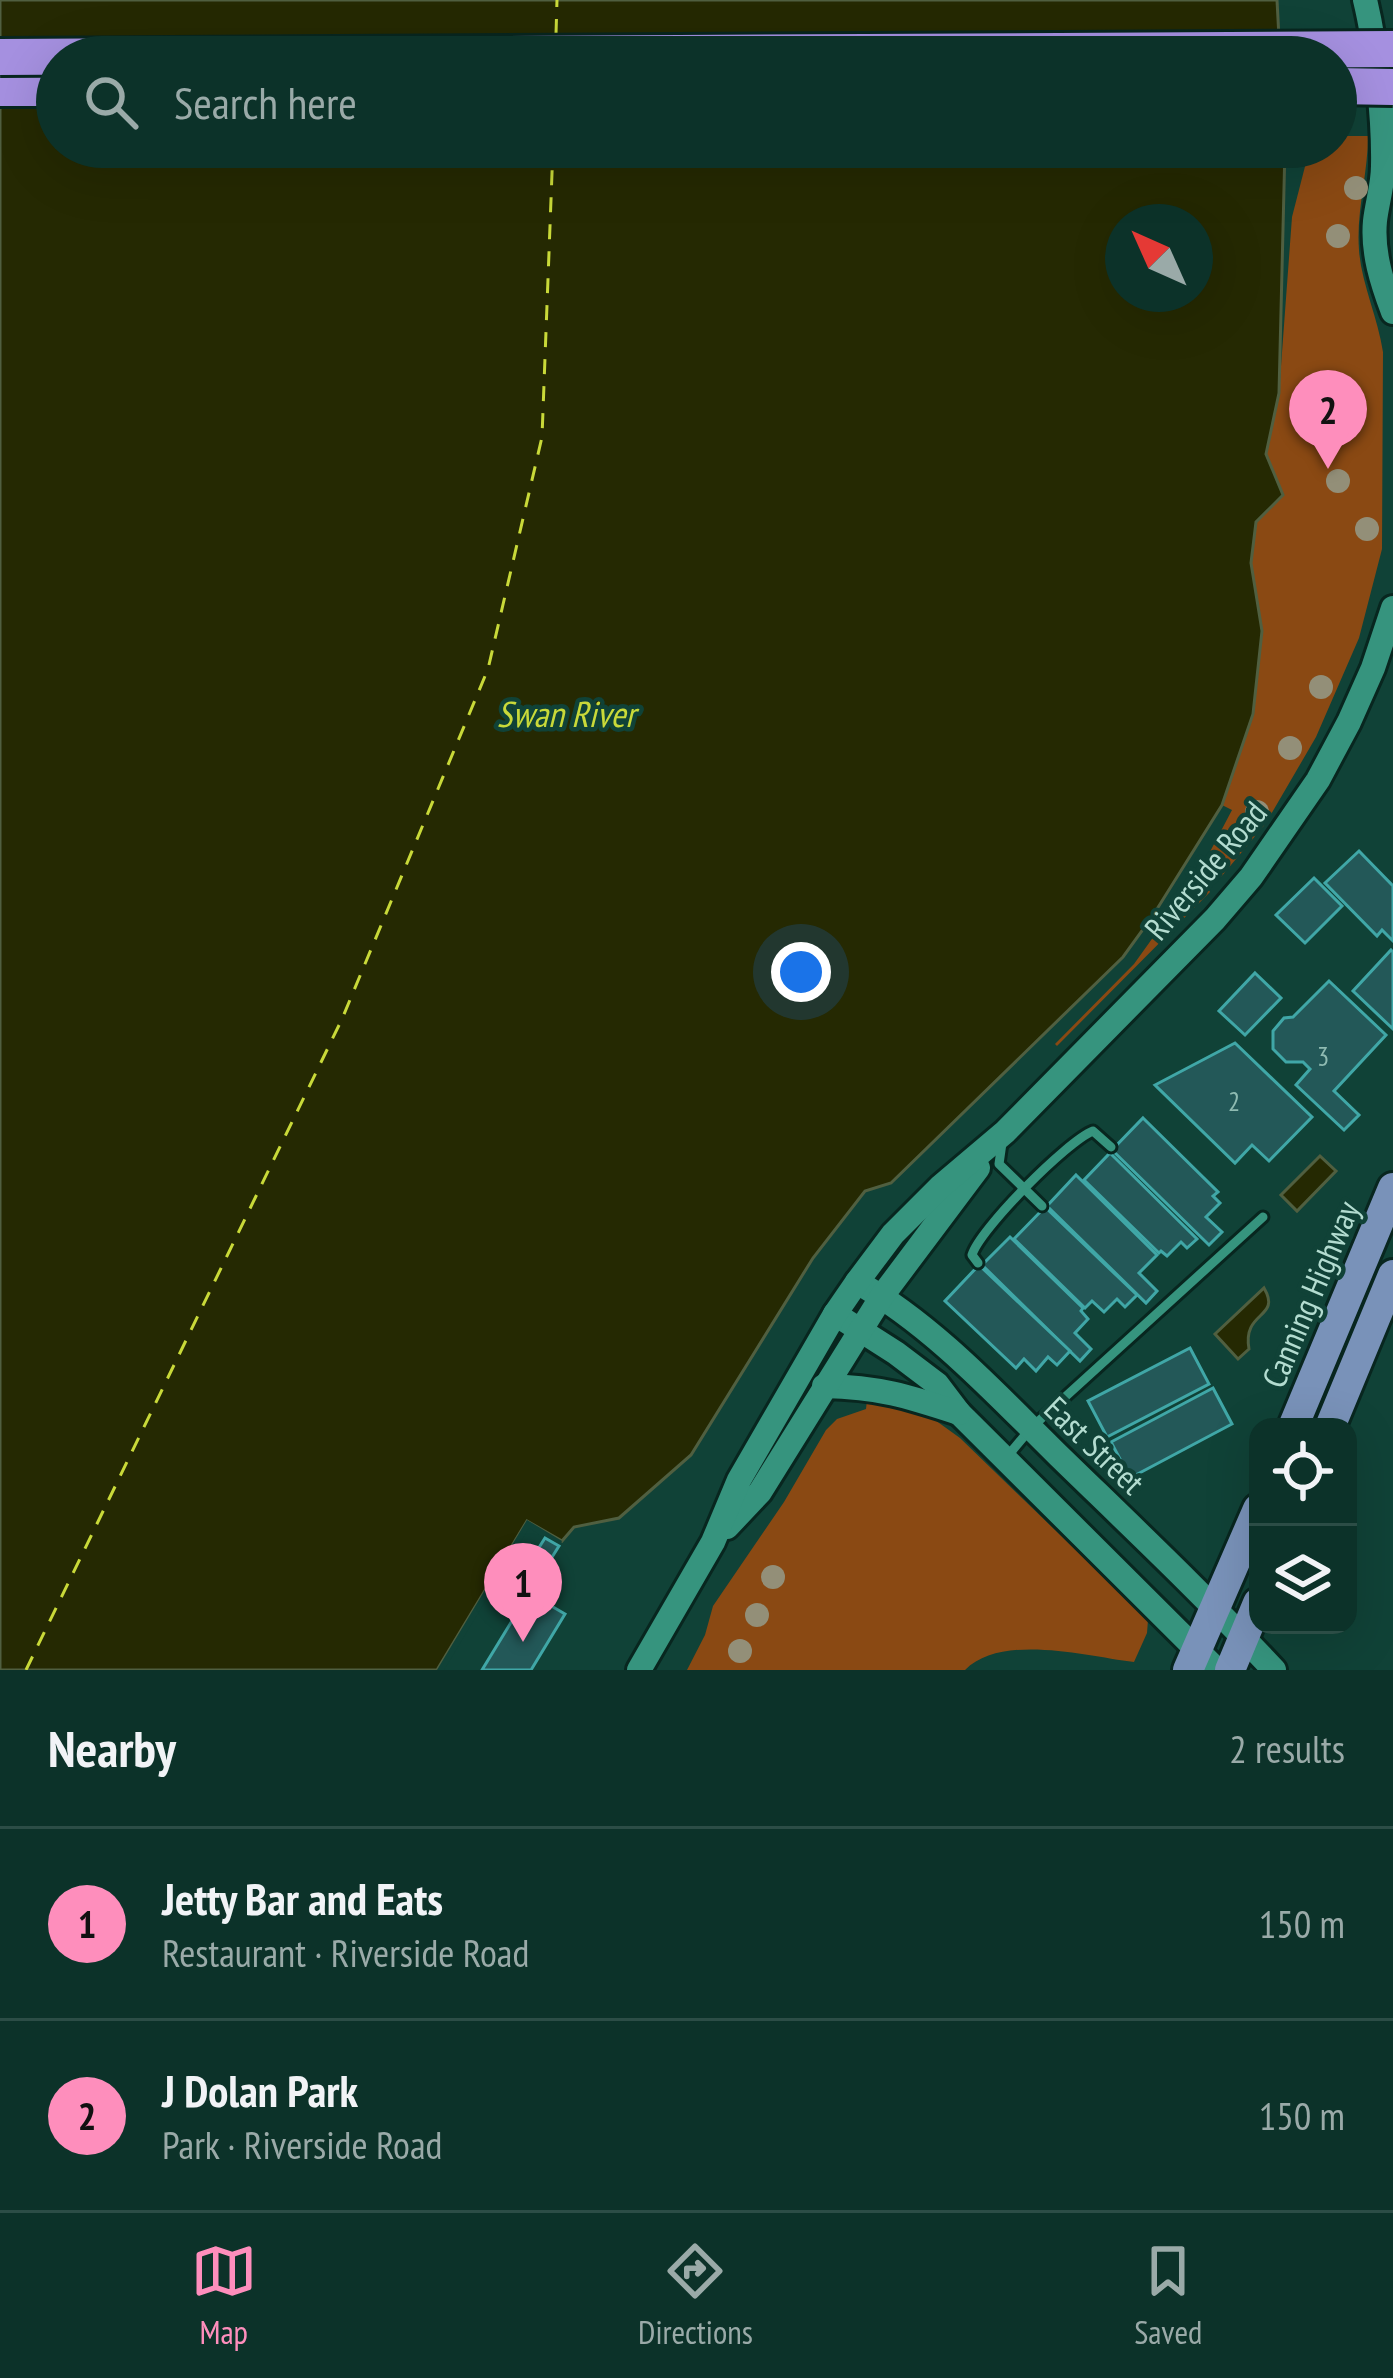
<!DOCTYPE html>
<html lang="en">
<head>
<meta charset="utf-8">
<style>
  :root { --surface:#0c3229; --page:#1a3e35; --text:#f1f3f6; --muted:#9aaaa8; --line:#2c4d46; --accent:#fe8ebc }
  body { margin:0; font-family:"PT Sans Narrow",sans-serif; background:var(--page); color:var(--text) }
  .controls { position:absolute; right:36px; bottom:36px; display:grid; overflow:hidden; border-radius:24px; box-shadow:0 12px 48px #0002 }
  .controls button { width:108px; height:108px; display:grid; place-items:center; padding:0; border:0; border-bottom:3px solid var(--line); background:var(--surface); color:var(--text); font:60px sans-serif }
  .compass { position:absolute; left:1105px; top:204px; width:108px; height:108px; border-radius:50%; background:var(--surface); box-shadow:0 12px 48px #0002; rotate:315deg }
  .you { position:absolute; left:801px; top:972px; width:42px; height:42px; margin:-30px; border:9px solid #fff; border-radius:50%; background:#1a73e8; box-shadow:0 0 0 18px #1a73e833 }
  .badge { display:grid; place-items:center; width:78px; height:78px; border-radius:50%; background:var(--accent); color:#111; font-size:39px; font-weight:700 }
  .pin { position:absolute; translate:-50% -99px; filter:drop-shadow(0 3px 6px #0008) }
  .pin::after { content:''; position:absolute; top:63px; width:42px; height:36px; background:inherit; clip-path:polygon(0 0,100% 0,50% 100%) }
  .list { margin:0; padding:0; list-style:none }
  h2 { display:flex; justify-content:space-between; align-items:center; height:156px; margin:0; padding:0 48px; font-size:51px }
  h2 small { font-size:39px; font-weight:400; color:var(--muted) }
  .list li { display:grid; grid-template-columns:78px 1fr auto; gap:36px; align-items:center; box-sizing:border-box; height:192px; padding:0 48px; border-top:3px solid var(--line) }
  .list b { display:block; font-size:45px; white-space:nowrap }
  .list p { margin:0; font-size:39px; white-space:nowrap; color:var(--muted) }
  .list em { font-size:39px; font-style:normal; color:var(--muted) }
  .icon { flex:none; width:66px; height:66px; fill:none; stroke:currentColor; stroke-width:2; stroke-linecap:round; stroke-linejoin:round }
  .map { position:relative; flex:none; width:1393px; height:1670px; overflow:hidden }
  .search { position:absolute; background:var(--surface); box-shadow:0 12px 48px #0002; left:36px; right:36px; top:36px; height:132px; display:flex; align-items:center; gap:30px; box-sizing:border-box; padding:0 42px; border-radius:66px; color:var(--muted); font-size:45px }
  .sheet { height:540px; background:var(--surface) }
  nav { display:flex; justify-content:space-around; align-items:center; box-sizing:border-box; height:168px; border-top:3px solid var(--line); background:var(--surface); font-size:33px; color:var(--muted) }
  nav a { display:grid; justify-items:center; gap:6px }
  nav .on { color:var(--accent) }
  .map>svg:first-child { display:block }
  .green { fill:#8a4913 }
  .water { fill:#252902; stroke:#505f40; stroke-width:3; fill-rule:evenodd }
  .pier { fill:#104237 }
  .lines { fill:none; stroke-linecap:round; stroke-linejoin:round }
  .ferry { stroke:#c9d939; stroke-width:3; stroke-dasharray:15 12; stroke-linecap:butt }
  .building { fill:#235858; stroke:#40a7a7; stroke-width:3 }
  .lane-casing { stroke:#08261f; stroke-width:15 }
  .secondary-casing { stroke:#08261f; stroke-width:30 }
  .primary-casing { stroke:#08261f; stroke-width:36 }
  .highway-casing { stroke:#08261f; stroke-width:42 }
  .lane { stroke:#36947e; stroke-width:9 }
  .secondary { stroke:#36947e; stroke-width:24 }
  .primary { stroke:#7992b9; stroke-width:30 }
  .highway { stroke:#a590e0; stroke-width:36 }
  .highway-bridge-casing { stroke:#08261f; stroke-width:42; stroke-linecap:butt }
  .highway-bridge { stroke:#a590e0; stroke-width:36 }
  .tree { fill:#938f78 }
  .labels { text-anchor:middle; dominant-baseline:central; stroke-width:9; stroke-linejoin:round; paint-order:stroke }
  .number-label { font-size:27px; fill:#8fbbb2 }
  .street-label { font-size:33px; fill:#b3dcd0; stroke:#104237 }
  .water-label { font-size:36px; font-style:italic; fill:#c9d939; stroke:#104237 }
</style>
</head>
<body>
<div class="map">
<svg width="1393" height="1670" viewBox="0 0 1393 1670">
  <rect width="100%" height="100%" fill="#104237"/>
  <g class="green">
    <path d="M1336,136H1368C1368,174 1356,212 1359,250C1361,282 1378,318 1383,352L1382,549L1359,638L1316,737L1266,823L1221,877L1203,865L1232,810L1222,805L1253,714L1255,590L1251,562L1256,521L1283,495L1266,454L1279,393L1292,217L1310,147H1336Z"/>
    <polygon points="1197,876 1205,882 1210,892 1057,1046 1055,1044 1134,964"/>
    <path d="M867,1400L909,1408L935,1420L960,1438L1148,1620L1147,1633L1134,1662C1086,1656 1002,1633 965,1670H687L705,1635L713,1606L784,1502L826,1430L837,1419L866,1409Z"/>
  </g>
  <g class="water">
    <path d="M0,0H1277L1280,57H57V147H1285L1279,393L1266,454L1283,495L1256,522L1251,563L1262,631L1253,714L1222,805L1152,917L1123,957L891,1183L865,1191L813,1258L691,1455L619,1518L574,1527L562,1541L527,1521L437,1670H0ZM1123,222H1195V294H1123Z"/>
    <polygon points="1320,1156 1336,1171 1297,1211 1281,1195"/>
    <path d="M1264,1288C1282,1319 1242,1310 1249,1349L1238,1359L1215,1334Z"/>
  </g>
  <polygon class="pier" points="527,1520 562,1541 559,1547 529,1528 444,1670 437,1670"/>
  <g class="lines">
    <g class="ferry">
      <polyline points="556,34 557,0"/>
      <polyline points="26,1670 342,1019 488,669 542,437 553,147"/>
    </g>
  </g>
  <g class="building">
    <polygon points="1359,851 1393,886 1393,941 1382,930 1377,936 1325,883"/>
    <polygon points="1314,878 1342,906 1305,943 1276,915"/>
    <polygon points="1391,950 1393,952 1393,1029 1353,991"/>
    <polygon points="1255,973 1281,998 1245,1035 1219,1011"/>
    <polygon points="1329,981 1386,1035 1334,1091 1359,1115 1344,1130 1296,1085 1310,1069 1303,1062 1286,1062 1273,1049 1273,1031 1284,1018 1293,1017"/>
    <polygon points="1235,1043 1312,1117 1269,1161 1252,1145 1235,1163 1155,1085"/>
    <polygon points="1143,1118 1218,1192 1213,1196 1220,1203 1206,1217 1222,1232 1209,1245 1112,1150"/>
    <polygon points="1110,1153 1197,1239 1187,1248 1181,1242 1167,1256 1161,1251 1159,1253 1084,1180"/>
    <polygon points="1076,1175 1157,1255 1139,1273 1157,1291 1146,1303 1047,1206"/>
    <polygon points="1045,1207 1137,1295 1125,1307 1117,1299 1104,1312 1092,1301 1085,1308 1014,1239"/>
    <polygon points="1010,1237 1083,1308 1081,1311 1088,1319 1075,1333 1091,1349 1080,1361 982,1265"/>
    <polygon points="979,1265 1070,1351 1057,1365 1048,1357 1036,1371 1024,1359 1016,1368 945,1301"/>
    <polygon points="1190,1348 1209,1384 1107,1437 1088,1401"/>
    <polygon points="1213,1388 1232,1424 1130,1478 1111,1442"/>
    <polygon points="545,1538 559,1546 542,1573 528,1565"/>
    <polygon points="529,1593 565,1614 531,1670 482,1670"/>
  </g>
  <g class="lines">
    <defs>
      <g id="lane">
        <polyline points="1002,1143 999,1164 1042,1206"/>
        <path d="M978,1263L972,1255C979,1230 1067,1141 1093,1131L1111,1147"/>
        <polyline points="1006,1458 1031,1428 1263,1217"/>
      </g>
      <g id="secondary">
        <path d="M1365,0C1376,45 1384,119 1383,166C1383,185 1377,203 1375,221C1372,252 1382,283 1393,312"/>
        <path d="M857,1282C934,1326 996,1394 1059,1456C1131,1526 1205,1596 1274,1670"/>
        <polyline points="835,1314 896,1353 937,1384 959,1413 1217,1670"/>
        <path d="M824,1386C879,1387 907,1396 959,1413"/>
        <polyline points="727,1527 760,1492 882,1296 978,1168"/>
        <polyline points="639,1670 713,1542 739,1480 835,1314 857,1282 893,1234 940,1187 1005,1132 1215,919 1251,877 1318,780 1349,722 1373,668 1393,608"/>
      </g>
      <g id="primary">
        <polyline points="1293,1427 1393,1188"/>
        <polyline points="1330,1427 1393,1275"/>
        <polyline points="1188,1670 1258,1509"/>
        <polyline points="1230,1670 1258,1603"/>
      </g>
      <polyline id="highway" points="0,88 57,88"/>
    </defs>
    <use href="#lane" class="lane-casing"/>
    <use href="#secondary" class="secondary-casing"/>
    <use href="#primary" class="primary-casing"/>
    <use href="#highway" class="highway-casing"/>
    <use href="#lane" class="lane"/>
    <use href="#secondary" class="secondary"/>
    <use href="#primary" class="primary"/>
    <use href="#highway" class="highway"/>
    <defs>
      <g id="highway-bridge">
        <polyline points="0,57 1393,49"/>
        <polyline points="1336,86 1393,87"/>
      </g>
    </defs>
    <use href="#highway-bridge" class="highway-bridge-casing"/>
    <use href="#highway-bridge" class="highway-bridge"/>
  </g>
  <g class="tree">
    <circle cx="1356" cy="188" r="12"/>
    <circle cx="1338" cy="236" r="12"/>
    <circle cx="1338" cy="481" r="12"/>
    <circle cx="1367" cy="529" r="12"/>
    <circle cx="1321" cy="687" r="12"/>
    <circle cx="1290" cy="748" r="12"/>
    <circle cx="1257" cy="812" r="12"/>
    <circle cx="773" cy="1577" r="12"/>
    <circle cx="757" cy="1615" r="12"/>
    <circle cx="740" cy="1651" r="12"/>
  </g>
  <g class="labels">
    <g class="number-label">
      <text x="1323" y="1056">3</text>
      <text x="1234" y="1101">2</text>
    </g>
    <g class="street-label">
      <text transform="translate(1205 870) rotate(-50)">Riverside Road</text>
      <text transform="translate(1310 1294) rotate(-67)">Canning Highway</text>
      <text transform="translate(1095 1445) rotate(44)">East Street</text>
    </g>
    <g class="water-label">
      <text x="566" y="713">Swan River</text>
    </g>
  </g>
</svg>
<div class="controls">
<button><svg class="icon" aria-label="locate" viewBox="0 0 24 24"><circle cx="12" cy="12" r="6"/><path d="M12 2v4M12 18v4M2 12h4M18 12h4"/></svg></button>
<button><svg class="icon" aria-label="layers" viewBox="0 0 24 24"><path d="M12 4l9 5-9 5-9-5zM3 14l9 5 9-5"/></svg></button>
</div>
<svg class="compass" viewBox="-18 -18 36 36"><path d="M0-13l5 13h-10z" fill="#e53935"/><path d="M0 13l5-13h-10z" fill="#9aaaa8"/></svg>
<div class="you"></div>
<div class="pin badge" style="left:523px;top:1642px">1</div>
<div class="pin badge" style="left:1328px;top:469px">2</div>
<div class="search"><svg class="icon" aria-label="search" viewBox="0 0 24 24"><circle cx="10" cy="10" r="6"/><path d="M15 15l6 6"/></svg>Search here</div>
</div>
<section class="sheet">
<h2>Nearby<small>2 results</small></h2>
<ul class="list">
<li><span class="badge">1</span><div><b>Jetty Bar and Eats</b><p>Restaurant · Riverside Road</p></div><em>150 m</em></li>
<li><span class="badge">2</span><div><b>J Dolan Park</b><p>Park · Riverside Road</p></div><em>150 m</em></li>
</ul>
</section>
<nav>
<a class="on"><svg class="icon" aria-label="map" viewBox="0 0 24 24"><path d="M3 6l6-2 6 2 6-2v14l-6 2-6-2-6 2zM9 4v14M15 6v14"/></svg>Map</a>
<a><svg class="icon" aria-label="directions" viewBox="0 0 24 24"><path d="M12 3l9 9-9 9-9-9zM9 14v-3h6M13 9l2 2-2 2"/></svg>Directions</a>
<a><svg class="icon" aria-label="saved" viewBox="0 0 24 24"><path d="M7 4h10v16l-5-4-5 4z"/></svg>Saved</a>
</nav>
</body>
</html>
